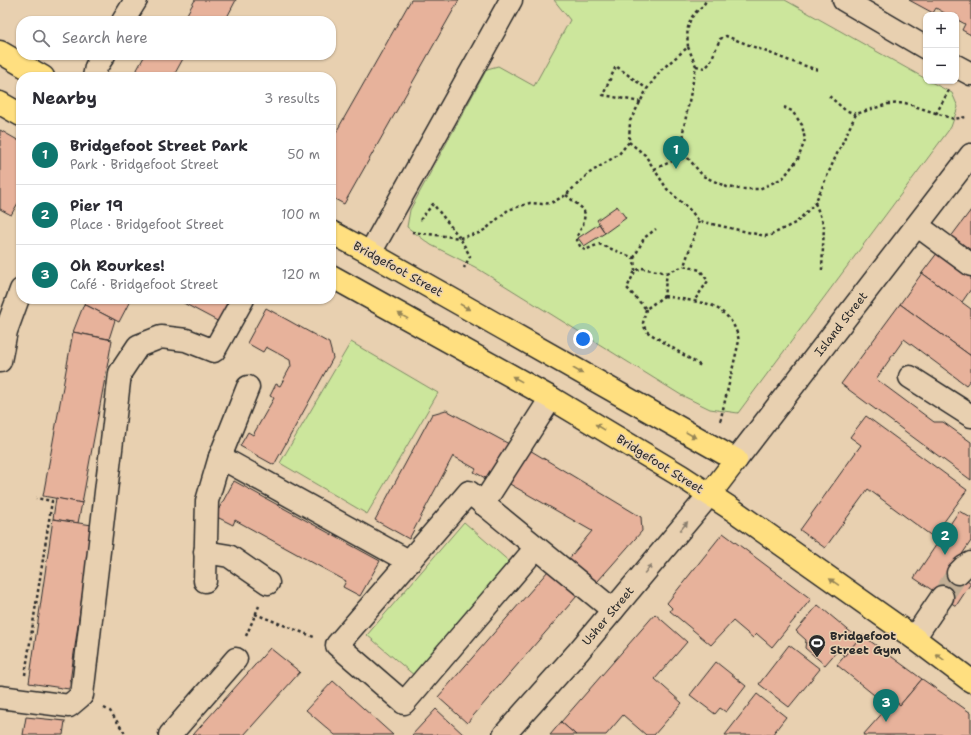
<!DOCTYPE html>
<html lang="en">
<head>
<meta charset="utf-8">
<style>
  :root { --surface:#fff; --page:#f7f7f7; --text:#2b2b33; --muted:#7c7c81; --line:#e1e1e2; --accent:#0f766e }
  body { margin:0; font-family:"Shantell Sans",sans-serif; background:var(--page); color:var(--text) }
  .controls { position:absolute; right:12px; top:12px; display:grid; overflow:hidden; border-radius:8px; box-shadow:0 1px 3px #0004 }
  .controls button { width:36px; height:36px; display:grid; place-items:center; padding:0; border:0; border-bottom:1px solid var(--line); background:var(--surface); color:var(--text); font:20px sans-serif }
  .you { position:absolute; left:583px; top:339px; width:14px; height:14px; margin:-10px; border:3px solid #fff; border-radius:50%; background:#1a73e8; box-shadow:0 0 0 6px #1a73e833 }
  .badge { display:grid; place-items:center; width:26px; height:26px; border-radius:50%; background:var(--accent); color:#fff; font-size:13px; font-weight:700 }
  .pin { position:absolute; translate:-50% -33px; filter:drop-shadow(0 1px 2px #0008) }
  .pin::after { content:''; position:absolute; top:21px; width:14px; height:12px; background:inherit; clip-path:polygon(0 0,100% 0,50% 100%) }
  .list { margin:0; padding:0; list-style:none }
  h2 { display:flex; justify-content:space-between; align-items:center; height:52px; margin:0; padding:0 16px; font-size:17px }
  h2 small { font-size:13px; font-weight:400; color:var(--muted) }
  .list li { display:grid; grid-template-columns:26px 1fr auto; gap:12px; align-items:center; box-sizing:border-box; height:60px; padding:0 16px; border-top:1px solid var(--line) }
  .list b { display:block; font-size:15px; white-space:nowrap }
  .list p { margin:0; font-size:13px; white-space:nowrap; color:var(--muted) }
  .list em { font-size:13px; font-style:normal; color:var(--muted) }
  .icon { flex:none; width:22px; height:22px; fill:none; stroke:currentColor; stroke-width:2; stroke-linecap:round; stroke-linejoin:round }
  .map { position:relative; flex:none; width:971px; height:735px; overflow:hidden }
  .search { position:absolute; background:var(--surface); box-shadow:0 1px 3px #0004; left:16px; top:16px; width:320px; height:44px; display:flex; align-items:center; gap:10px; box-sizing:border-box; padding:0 14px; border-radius:16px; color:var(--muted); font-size:15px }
  .panel { position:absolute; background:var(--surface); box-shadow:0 1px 3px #0004; left:16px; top:72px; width:320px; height:232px; border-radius:16px }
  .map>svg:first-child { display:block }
  .green { fill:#cce69c; stroke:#7c8864 }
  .building { fill:#e7b29b; stroke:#2b2b2b }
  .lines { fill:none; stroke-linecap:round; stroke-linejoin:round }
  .minor-tunnel { stroke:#c2af95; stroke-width:22; stroke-dasharray:22 11; stroke-linecap:butt }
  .minor-casing { stroke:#2b2b2b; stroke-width:25 }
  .major-casing { stroke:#2b2b2b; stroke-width:25 }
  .path { stroke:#2b2b2b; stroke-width:2.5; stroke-dasharray:3 3; stroke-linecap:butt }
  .minor { stroke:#e8d0b0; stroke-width:22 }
  .major { stroke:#ffdf80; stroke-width:22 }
  .oneway { fill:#958556 }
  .oneway2 { fill:#8a7e6e }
  .labels { text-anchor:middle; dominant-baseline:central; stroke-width:3; stroke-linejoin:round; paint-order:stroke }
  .street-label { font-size:12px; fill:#2b2b2b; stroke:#e8d0b0 }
  .poi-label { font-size:12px; font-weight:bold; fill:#2b2b2b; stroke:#e8d0b0; text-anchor:start }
</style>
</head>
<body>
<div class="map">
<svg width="971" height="735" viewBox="0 0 971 735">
  <rect width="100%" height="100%" fill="#e8d0b0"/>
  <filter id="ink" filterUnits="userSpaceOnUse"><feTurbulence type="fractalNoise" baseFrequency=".025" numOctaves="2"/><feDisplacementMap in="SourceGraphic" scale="8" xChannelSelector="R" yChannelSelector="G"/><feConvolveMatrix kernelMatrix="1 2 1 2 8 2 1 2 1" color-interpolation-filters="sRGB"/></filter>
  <g filter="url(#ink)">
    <g class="green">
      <polygon points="554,0 785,0 926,79 926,81 929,81 952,93 958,107 951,127 738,413 710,409 681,395 475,267 431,245 407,227 410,210 487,69 498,66 534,86 570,20"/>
      <polygon points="351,342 438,393 367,514 280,463"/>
      <polygon points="464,522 512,564 415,676 367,635"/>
    </g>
    <g class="building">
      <polygon points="195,0 236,0 225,21 183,21"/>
      <polygon points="411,0 459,0 344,204 331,197 331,141"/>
      <polygon points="909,0 971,0 971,35 962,30 965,24 956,19 956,15 948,15 936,8 933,13"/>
      <polygon points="145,55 185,55 173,77 133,77"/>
      <polygon points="0,130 21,142 21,198 11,215 0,209"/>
      <polygon points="617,206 626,218 605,233 597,220"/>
      <polygon points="971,210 971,253 950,238"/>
      <polygon points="599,224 605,233 584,246 578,238"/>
      <polygon points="938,252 971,277 971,289 962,302 922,273"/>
      <polygon points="922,273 971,309 971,356 900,304"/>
      <polygon points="87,299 131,299 119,322 84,304"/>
      <polygon points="176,299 238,299 225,325"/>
      <polygon points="84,304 115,320 109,339 73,332"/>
      <polygon points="900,304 971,356 971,379 966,385 904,339 876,379 934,422 943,422 971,442 971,480 841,384"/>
      <polygon points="266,308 329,343 333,358 274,465 240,446 248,432 253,435 274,398 270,396 276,384 280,386 291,366 290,360 266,347 263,352 247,343"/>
      <polygon points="73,332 112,340 82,503 43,496"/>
      <polygon points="446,410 509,444 489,480 474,472 476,469 453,456 409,539 375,520 432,414"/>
      <polygon points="866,416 967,490 933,537 868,489 825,548 800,530 861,445 850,437"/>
      <polygon points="528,449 641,517 642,531 590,590 562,567 592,531 508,483"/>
      <polygon points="234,481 380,561 360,596 343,587 346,581 235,520 233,525 215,516"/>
      <polygon points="56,498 82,503 78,523 53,519"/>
      <polygon points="959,511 971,518 971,541 952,569 971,583 956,606 914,578"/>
      <polygon points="53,519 92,525 69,689 29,683"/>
      <polygon points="723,533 811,599 772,647 757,634 753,638 733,621 711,645 670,611 672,608 667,603"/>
      <polygon points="548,571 577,596 467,723 438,697"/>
      <polygon points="818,605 859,639 845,656 838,650 825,665 805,648 806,640 796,631"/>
      <polygon points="655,614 687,642 655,679 682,703 654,735 646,735 623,715 606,735 576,735 561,722"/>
      <polygon points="862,635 922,679 900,705 885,692 879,699 837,665"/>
      <polygon points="789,645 820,669 789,707 759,684"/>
      <polygon points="270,648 300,672 244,735 193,735"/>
      <polygon points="716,662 746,686 726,712 720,708 715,714 690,695"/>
      <polygon points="922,679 971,713 971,735 863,735 894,700 900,705"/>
      <polygon points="333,681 393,735 335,735 306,710"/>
      <polygon points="757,694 786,717 772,735 725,735"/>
      <polygon points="436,709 464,735 412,735"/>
      <polygon points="26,717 65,721 63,735 23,735"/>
      <polygon points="561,722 576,735 550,735"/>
    </g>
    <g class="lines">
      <polyline class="minor-tunnel" points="942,597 958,573"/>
      <defs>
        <g id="minor">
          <polyline points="844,0 926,48"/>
          <polyline points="123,21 136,0"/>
          <polyline points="956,66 971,74"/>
          <polyline points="94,77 96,67 104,55"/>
          <polyline points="918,226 971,265"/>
          <polyline points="370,253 511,0"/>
          <polyline points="0,361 6,331 21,290"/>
          <polyline points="910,377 971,416"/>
          <polyline points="220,457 410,562"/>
          <polyline points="736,460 971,155"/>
          <polyline points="483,504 551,398"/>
          <polyline points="535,549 404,703 337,645 469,492 613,610"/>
          <polyline points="205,552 229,556 268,583"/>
          <polyline points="958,573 964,567 971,563"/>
          <polyline points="205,581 207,501 220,457 248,387"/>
          <polyline points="914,638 942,597"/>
          <polyline points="0,697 69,706 82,695 120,373 138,346 161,337 186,340 214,351 243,299"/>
          <polyline points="170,735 236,659"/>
          <polyline points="504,735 578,652 710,494"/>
        </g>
        <g id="major">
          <polyline points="0,52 43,77"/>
          <polyline points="0,103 21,115"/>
          <polyline points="331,232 370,253 736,460 710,494"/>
          <polyline points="331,276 551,398 681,476 733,510 914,638 971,681"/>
        </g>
      </defs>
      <use href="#minor" class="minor-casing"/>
      <use href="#major" class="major-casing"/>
      <g class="path">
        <polyline points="688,47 696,66 683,132 688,158 703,176 727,187 740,189 759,189 783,178 798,159 805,140 802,125 792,111 785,108 786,105"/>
        <polyline points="696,66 705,68 710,63 720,39 726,36 790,61 818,70"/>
        <polyline points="829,96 845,110 856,114"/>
        <polyline points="641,102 603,95 616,66 647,89"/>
        <polyline points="936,114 949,90"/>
        <polyline points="629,142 645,155 667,189 691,211 699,221 765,236 771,235 797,222 815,203 836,156 856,114 888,104 905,103 954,119 966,117"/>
        <polyline points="654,169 687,155"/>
        <polyline points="566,195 583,209 585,214 583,225 576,238 581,248 585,250 599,244 634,258 635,271"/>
        <polyline points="815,203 824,225 822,270"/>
        <polyline points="420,220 433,204 460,238 470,256 464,268"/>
        <path d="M699,221L684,266L700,270L708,281L694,301C700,303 708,303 713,306C728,314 736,325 739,341L720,422"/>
        <path d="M412,232L460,238L479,233L486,229L508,210L530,203L542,204L551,203L566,195L588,174L619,154L629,142L630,121L647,89L661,70L688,47C687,34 686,22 696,12C700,8 704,6 706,0"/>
        <polyline points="634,258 644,238 656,229"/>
        <polygon points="642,268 667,273 664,296 646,309 627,288 635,271"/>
        <polyline points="667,273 684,266"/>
        <polyline points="664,296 694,301"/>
        <polyline points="646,309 643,323 646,331 701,366"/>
        <polyline points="255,614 314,637"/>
        <polyline points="246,636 259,606"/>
        <polyline points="25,675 52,501 36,498"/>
        <polyline points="104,708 110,711 126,735"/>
      </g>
      <use href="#minor" class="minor"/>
      <use href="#major" class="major"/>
    </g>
    <defs><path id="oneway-solid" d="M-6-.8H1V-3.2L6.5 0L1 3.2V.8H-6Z"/></defs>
    <g class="oneway">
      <use href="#oneway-solid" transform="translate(465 307) rotate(30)"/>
      <use href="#oneway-solid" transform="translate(403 316) rotate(-151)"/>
      <use href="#oneway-solid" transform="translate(578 371) rotate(30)"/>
      <use href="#oneway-solid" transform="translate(517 379) rotate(-151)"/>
      <use href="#oneway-solid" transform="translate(600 427) rotate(-149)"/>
      <use href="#oneway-solid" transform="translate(691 435) rotate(30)"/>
      <use href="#oneway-solid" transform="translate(834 582) rotate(-145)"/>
      <use href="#oneway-solid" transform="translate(940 657) rotate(-143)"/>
    </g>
    <g class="oneway2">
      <use href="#oneway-solid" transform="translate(684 526) rotate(-50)"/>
      <use href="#oneway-solid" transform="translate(648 569) rotate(-50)"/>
    </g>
  </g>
  <defs>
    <symbol id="stadium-pin" viewBox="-11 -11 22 30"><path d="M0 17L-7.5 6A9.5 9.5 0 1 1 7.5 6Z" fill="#2b2b2b" stroke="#e8d0b0"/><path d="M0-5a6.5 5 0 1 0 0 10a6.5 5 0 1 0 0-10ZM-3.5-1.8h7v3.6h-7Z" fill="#fff"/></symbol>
  </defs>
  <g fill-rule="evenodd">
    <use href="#stadium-pin" x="807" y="633" width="20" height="27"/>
  </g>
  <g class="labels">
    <g class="street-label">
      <text transform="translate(398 269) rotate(29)">Bridgefoot Street</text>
      <text transform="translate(841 324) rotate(-52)">Island Street</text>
      <text transform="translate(660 464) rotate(32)">Bridgefoot Street</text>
      <text transform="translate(608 616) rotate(-50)">Usher Street</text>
    </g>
    <g class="poi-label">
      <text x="830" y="636">Bridgefoot<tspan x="830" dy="14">Street Gym</tspan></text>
    </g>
  </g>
</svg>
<div class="controls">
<button>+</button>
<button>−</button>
</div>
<div class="you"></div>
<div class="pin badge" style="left:676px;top:169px">1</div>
<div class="pin badge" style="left:945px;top:555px">2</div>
<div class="pin badge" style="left:886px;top:722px">3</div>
<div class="search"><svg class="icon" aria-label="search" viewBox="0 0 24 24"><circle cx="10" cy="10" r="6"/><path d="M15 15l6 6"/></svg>Search here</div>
<section class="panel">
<h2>Nearby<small>3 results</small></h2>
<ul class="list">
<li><span class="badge">1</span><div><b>Bridgefoot Street Park</b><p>Park · Bridgefoot Street</p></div><em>50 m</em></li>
<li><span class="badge">2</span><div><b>Pier 19</b><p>Place · Bridgefoot Street</p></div><em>100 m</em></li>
<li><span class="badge">3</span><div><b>Oh Rourkes!</b><p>Café · Bridgefoot Street</p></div><em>120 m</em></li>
</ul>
</section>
</div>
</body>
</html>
